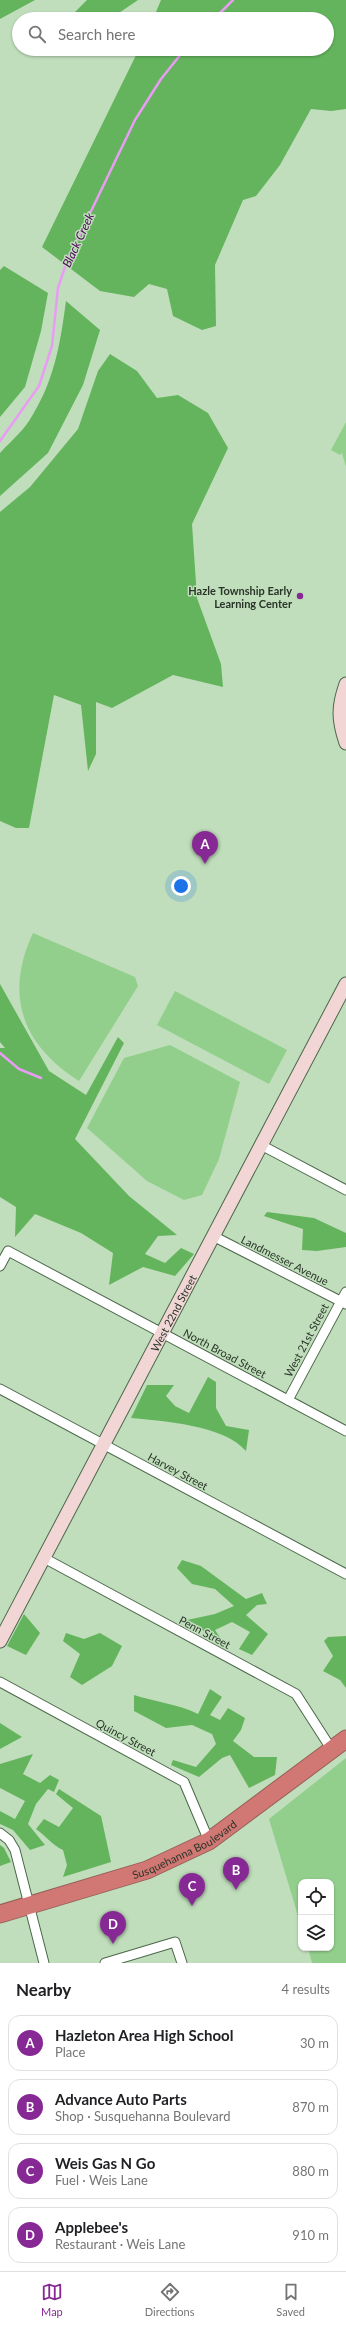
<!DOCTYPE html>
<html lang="en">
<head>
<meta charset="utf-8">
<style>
  :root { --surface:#fff; --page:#f6f6f6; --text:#202124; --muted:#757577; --line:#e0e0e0; --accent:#872994 }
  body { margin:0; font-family:Lato,sans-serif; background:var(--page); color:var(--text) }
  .controls { position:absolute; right:12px; bottom:12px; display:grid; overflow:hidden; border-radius:8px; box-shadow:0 1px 3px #0004 }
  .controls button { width:36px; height:36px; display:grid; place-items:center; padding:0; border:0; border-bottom:1px solid var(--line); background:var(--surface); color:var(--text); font:20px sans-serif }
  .you { position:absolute; left:181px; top:886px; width:14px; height:14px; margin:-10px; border:3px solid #fff; border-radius:50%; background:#1a73e8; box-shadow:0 0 0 6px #1a73e833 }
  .badge { display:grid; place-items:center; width:26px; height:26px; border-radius:50%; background:var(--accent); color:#fff; font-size:13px; font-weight:700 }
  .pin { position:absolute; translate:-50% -33px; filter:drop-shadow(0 1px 2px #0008) }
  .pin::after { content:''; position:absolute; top:21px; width:14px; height:12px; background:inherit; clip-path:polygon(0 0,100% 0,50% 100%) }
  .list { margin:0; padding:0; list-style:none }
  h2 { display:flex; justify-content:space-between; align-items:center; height:52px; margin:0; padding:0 16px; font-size:17px }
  h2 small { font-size:13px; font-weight:400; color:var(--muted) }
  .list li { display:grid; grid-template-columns:26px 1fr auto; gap:12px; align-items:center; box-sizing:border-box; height:56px; margin:0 8px 8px; padding:0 8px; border:1px solid var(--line); border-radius:12px }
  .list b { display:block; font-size:15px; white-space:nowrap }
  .list p { margin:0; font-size:13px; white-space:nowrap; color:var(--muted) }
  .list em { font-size:13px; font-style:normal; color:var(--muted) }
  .icon { flex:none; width:22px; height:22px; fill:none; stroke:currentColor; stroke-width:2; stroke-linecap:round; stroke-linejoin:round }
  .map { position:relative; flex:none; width:346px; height:1963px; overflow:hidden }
  .search { position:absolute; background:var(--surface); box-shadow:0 1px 3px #0004; left:12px; right:12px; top:12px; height:44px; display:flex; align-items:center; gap:10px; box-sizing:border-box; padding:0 14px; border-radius:22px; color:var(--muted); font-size:15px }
  .sheet { height:308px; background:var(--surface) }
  nav { display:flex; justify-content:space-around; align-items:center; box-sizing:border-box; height:56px; border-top:1px solid var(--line); background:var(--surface); font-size:11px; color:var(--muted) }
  nav a { display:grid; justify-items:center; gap:2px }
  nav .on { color:var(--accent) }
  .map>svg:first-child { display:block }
  .green { fill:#92cf8c }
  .forest { fill:#64b45d }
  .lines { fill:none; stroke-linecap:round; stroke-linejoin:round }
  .stream { stroke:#e99cf4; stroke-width:2.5 }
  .street-casing { stroke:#4c674a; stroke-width:11 }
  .secondary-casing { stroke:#4c674a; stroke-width:15 }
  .highway-casing { stroke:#966059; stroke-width:19 }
  .street { stroke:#fff; stroke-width:9 }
  .secondary { stroke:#f1d6d5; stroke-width:13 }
  .highway { stroke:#d17774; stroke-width:17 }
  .poi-dot { fill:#872994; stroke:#c0debc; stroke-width:1.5 }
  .labels { text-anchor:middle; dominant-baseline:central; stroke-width:3; stroke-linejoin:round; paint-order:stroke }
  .poi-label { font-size:11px; font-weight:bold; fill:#293528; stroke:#c0debc; text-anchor:end }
  .street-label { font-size:11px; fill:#293528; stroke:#c0debc }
  .water-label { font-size:12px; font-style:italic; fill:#4e0458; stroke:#c0debc }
</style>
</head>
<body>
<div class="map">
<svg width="346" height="1963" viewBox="0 0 346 1963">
  <rect width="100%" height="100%" fill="#c0debc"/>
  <g class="green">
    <polygon points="346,422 346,467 342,453 340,455 331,450"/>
    <path d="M33,933L135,977L138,986L79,1081C22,1045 4,995 33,933Z"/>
    <polygon points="175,991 287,1050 269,1084 157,1025"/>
    <polygon points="170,1045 240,1082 219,1159 202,1195 184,1200 147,1181 87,1128 124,1058"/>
    <polygon points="346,1758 346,1963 312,1963 308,1948 331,1948 331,1882 301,1882 301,1926 269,1819"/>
  </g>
  <g class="forest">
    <polygon points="0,0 35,0 0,19"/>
    <polygon points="87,0 138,0 110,19 68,19"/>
    <polygon points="161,0 346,0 346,109 331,111 311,109 280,165 256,196 243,200 215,265 216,326 202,330 173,316 167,289 149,284 134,297 100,291 42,247 139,49 327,49 327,19 153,19"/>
    <polygon points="4,266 48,293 41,331 25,387 0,417 0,270"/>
    <path d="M66,301L100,330L83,385L48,453L0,496V453C9,443 21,433 29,421C54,382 60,346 66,301Z"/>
    <polygon points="110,354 137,371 157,398 178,395 208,413 228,448 192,524 197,598 221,664 223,687 173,675 112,708 96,702 96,754 88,771 81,705 54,695 29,828 16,828 0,821 0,512 30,487 78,429 98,371"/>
    <polygon points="0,984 49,1071 86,1095 118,1037 124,1043 75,1139 129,1196 177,1235 158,1236 145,1254 165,1263 181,1248 194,1254 175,1276 143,1267 109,1285 113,1253 81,1233 35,1214 15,1237 16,1207 0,1197 0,1048 5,1048 0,1042"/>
    <polygon points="267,1212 314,1218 346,1233 346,1247 317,1251 302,1250 303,1229 264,1216"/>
    <path d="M208,1377L216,1382V1408L226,1426L249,1430L246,1451C224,1425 163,1421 131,1418L147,1385H174L166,1396L175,1406L189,1413Z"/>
    <polygon points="182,1560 201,1566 246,1599 262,1593 267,1604 257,1605 246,1615 268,1634 252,1655 239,1649 250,1632 232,1622 215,1630 225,1645 187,1620 215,1614 234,1606 215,1589 192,1584 177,1568"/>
    <polygon points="24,1614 40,1633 26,1655 7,1646"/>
    <polygon points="66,1633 84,1639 100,1633 122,1646 112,1666 82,1685 70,1677 80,1654 63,1641"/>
    <polygon points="346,1636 346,1688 340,1680 323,1671 333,1656 324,1641 328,1637"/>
    <path d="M210,1689L222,1697L210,1715L220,1720L228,1708L245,1718L241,1730L233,1741L254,1757H277L275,1775L249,1788L230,1755L222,1758L199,1777L171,1765L173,1760L196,1767L216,1744L212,1734L192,1725L166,1728L134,1711V1695C156,1702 178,1704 198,1714Z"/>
    <polygon points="0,1723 22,1737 0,1749"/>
    <polygon points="33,1754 23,1774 40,1783 50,1775 59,1780 54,1792 48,1789 36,1804 28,1824 45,1845 30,1850 13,1830 0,1824 0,1811 15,1819 25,1801 0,1788 0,1764"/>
    <path d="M59,1789L101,1816L111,1862L63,1877L67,1865L63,1850C52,1845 46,1836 36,1829L44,1819L59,1827L73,1808L56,1794Z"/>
    <polygon points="0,1845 4,1848 11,1862 0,1866"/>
  </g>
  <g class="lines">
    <g class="stream">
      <polyline points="214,19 233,0"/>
      <polyline points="0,441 39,386 52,346 58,288 67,261 135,120 161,79 185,49"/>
      <polyline points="0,1053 19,1069 41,1078"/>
    </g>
    <defs>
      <g id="street">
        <polyline points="261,1145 346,1190"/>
        <polyline points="213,1236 346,1304"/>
        <polyline points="0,1266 8,1251 346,1431"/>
        <polyline points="0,1389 346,1574"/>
        <polyline points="288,1400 346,1292"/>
        <polyline points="44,1558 296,1694 332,1750"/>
        <polyline points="0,1682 184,1782 209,1841"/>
        <polyline points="0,1833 9,1840 15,1850 44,1963"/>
        <polyline points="105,1963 175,1942 182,1963"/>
      </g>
      <g id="secondary">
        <path d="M346,684C338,707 338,719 346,743"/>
        <path id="s1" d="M0,1641L346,984"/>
      </g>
      <g id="highway">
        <path id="s2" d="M0,1914L147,1870L209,1841L346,1739"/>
      </g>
    </defs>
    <use href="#street" class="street-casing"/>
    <use href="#secondary" class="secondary-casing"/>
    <use href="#highway" class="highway-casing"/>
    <use href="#street" class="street"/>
    <use href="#secondary" class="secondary"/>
    <use href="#highway" class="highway"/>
  </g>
  <circle class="poi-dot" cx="300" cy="596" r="4"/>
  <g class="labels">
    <g class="poi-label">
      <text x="292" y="590">Hazle Township Early<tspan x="292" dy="13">Learning Center</tspan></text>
    </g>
    <g class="street-label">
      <text transform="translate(285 1260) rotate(27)">Landmesser Avenue</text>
      <text stroke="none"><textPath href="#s1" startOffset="371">West 22nd Street</textPath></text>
      <text transform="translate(306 1340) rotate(-62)">West 21st Street</text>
      <text transform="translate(225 1353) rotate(28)">North Broad Street</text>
      <text transform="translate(178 1471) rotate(28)">Harvey Street</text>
      <text transform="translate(205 1632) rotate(28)">Penn Street</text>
      <text transform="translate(126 1737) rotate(28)">Quincy Street</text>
      <text stroke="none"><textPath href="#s2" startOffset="196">Susquehanna Boulevard</textPath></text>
    </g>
    <g class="water-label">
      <text transform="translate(78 240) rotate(-65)">Black Creek</text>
    </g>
  </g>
</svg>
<div class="controls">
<button><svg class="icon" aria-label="locate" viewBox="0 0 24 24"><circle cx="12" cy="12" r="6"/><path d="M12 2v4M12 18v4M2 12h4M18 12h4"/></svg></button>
<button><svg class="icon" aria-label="layers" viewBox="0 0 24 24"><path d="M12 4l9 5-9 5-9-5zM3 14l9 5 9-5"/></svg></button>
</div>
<div class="you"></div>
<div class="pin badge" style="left:205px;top:864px">A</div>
<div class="pin badge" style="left:236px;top:1890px">B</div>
<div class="pin badge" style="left:192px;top:1906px">C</div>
<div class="pin badge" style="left:113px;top:1944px">D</div>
<div class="search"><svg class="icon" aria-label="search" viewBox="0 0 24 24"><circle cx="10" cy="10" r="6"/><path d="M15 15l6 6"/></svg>Search here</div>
</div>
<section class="sheet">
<h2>Nearby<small>4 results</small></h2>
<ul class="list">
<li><span class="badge">A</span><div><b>Hazleton Area High School</b><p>Place</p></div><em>30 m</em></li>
<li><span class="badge">B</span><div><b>Advance Auto Parts</b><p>Shop · Susquehanna Boulevard</p></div><em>870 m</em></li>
<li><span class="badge">C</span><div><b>Weis Gas N Go</b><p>Fuel · Weis Lane</p></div><em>880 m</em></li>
<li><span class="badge">D</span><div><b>Applebee's</b><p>Restaurant · Weis Lane</p></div><em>910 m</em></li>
</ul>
</section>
<nav>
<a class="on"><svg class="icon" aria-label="map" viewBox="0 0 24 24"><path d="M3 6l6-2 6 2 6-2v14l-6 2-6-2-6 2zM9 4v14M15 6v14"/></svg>Map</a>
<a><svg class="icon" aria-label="directions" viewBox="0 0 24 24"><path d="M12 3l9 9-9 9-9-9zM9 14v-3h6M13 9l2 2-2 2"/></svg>Directions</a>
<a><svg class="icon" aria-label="saved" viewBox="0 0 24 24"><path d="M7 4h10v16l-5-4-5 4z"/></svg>Saved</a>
</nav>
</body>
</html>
